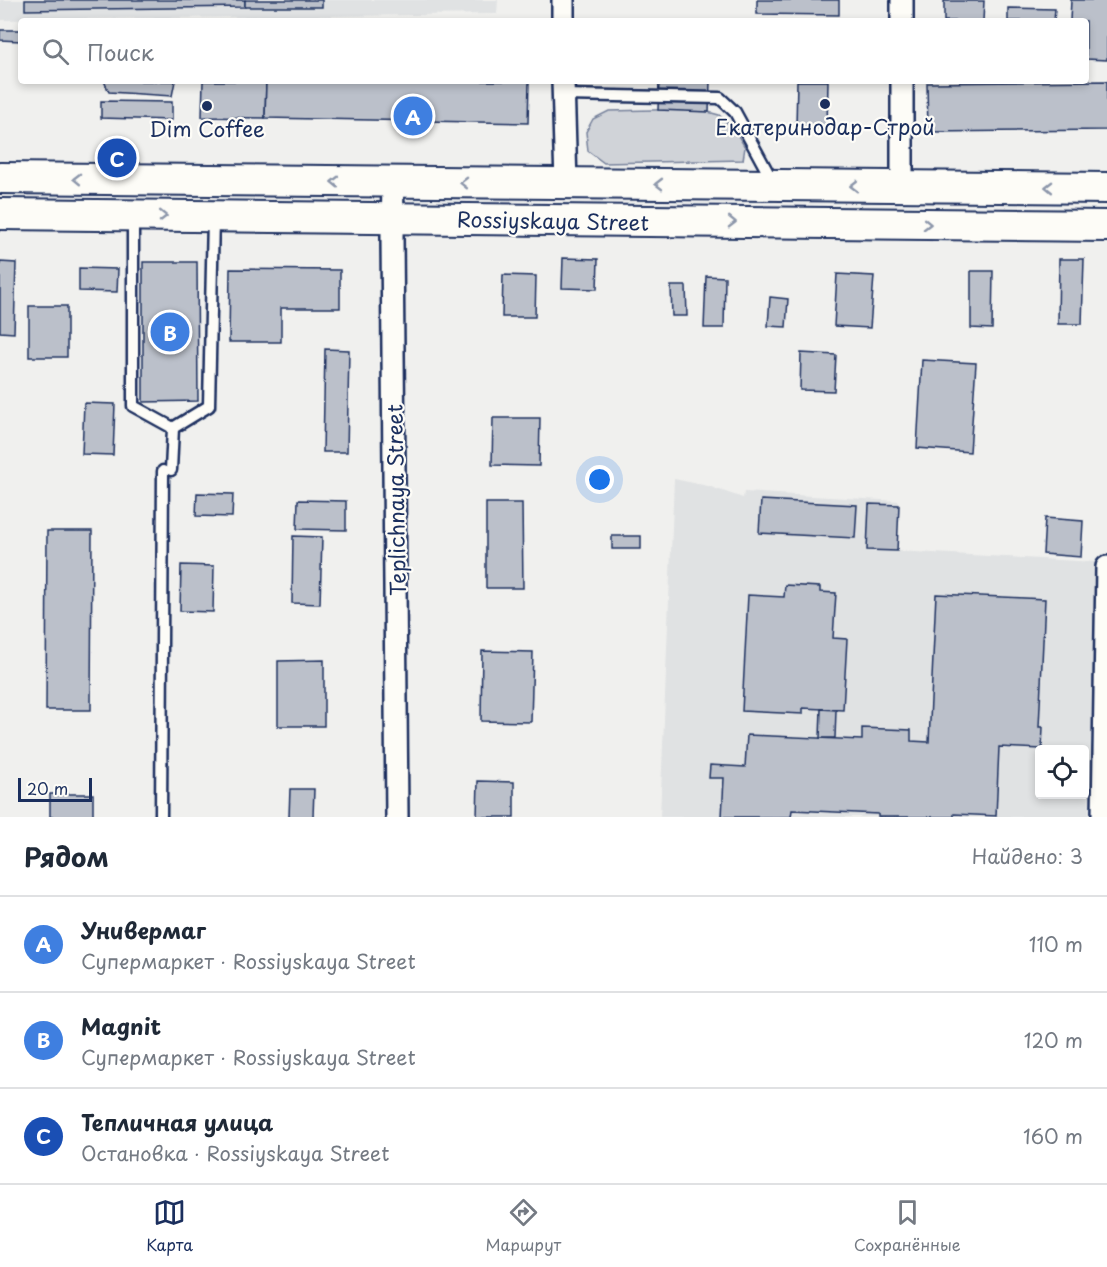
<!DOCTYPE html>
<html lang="ru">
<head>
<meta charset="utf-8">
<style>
  :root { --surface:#fff; --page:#f2f2f3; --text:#1f2937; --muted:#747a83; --line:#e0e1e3; --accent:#1b2f5e }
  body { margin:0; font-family:"Playpen Sans",sans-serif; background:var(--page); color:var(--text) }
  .controls { position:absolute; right:18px; bottom:18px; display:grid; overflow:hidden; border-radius:6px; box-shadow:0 3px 9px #0003 }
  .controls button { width:54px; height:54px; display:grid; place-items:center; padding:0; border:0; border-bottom:2px solid var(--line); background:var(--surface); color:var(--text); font:30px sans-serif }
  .scale { position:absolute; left:18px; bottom:15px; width:74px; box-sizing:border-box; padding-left:6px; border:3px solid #1b2f5e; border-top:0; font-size:16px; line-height:21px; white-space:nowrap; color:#1b2f5e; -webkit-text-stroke:4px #fdfcf7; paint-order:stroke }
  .you { position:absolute; left:600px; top:480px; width:21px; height:21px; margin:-15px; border:4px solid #fff; border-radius:50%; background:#1a73e8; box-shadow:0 0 0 9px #1a73e833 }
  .badge { display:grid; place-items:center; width:39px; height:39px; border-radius:50%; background:var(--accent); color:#fff; font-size:20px; font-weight:700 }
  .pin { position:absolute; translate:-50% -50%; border:3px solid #fff; box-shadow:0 2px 6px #0006 }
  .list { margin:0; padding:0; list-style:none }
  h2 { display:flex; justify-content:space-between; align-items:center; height:78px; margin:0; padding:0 24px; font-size:26px }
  h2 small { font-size:20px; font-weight:400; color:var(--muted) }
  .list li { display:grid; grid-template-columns:39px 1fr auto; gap:18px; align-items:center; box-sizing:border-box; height:96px; padding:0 24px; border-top:2px solid var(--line) }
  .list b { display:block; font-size:22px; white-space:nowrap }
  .list p { margin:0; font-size:20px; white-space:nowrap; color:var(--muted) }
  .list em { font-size:20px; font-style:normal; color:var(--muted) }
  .icon { flex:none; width:33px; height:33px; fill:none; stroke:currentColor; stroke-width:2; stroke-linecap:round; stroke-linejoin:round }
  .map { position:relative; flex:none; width:1107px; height:817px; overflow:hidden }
  .search { position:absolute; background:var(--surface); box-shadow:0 3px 9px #0003; left:18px; right:18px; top:18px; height:66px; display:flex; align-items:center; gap:15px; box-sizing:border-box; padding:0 21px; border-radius:6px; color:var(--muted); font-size:22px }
  .sheet { height:366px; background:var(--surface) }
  nav { display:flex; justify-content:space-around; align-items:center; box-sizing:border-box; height:84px; border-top:2px solid var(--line); background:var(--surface); font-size:16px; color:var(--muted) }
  nav a { display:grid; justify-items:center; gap:3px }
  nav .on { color:var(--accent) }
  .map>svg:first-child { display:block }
  .built { fill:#e0e2e3; fill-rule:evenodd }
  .green { fill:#d0d3d8; stroke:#76819b; stroke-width:1.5 }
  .building { fill:#bbc0ca; stroke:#1b2f5e; stroke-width:1.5 }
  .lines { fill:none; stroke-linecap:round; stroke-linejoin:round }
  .lane-casing { stroke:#1b2f5e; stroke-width:15 }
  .street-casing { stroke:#1b2f5e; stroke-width:26 }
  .secondary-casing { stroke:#1b2f5e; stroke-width:34 }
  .lane { stroke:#fdfcf7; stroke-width:10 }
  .street { stroke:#fdfcf7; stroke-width:21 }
  .secondary { stroke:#fdfcf7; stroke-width:30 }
  .oneway { stroke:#8c96aa }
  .poi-dot { fill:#1b2f5e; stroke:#fdfcf7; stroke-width:2 }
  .labels { text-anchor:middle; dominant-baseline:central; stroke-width:4.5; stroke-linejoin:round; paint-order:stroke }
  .poi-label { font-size:21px; fill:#1b2f5e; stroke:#fdfcf7 }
  .street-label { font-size:21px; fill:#1b2f5e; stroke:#fdfcf7 }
</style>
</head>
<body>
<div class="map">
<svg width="1107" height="817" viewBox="0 0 1107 817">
  <rect width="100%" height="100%" fill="#f0f0ee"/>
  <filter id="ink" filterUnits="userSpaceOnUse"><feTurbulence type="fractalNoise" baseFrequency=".0167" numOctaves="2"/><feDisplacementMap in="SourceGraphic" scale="12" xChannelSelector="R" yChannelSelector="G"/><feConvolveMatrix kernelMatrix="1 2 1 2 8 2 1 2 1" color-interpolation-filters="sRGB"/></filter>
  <g filter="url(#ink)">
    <g class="built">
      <polygon points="0,0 498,0 497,14 0,20"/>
      <path d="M674,479L708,486L743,498L744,492L899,501L897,551L1096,562L1089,817H660ZM1040,750H1084V794H1040Z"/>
    </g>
    <polygon class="green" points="697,109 719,115 734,129 745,147 743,160 604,163 588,151 586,132 593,119 609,111"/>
    <g class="building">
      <polygon points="25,0 245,0 245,7 25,10"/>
      <rect x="245" y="0" width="77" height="7"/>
      <polygon points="757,0 839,0 839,15 757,14"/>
      <polygon points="1071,0 1107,0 1107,60 1086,59 1086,21 1070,21"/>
      <polygon points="944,1 984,1 983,21 944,21"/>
      <polygon points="1008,8 1055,9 1054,21 1008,21"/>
      <polygon points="0,30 21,30 21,41 0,40"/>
      <polygon points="104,81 175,81 172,96 109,92"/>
      <polygon points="203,81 266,81 265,118 202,117"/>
      <polygon points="266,81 529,81 528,123 265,118"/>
      <polygon points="659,81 710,81 709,112 658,110"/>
      <polygon points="797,81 828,81 827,128 796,127"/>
      <polygon points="1107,81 1107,130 928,132 927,83"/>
      <polygon points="101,101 172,102 172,120 101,118"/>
      <polygon points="563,258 598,259 597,289 562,288"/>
      <polygon points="1059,259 1084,259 1082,324 1058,324"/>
      <polygon points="0,262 16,263 14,333 0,332"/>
      <polygon points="143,262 197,262 198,401 143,402"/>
      <polygon points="79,268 118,269 117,292 79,291"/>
      <polygon points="230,269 340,270 340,308 281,308 281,342 229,342"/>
      <polygon points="971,271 993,271 992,329 971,328"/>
      <polygon points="837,274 874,276 870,328 834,326"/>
      <polygon points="503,275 536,276 535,317 502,317"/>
      <polygon points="706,276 725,277 724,328 704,328"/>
      <polygon points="671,286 686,286 687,316 672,316"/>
      <polygon points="770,297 788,299 786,327 768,326"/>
      <rect x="29" y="306" width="38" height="51"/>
      <polygon points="325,349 349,350 347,452 323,452"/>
      <polygon points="801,353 836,355 834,391 800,390"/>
      <polygon points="922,360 976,363 970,452 917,448"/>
      <polygon points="84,403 115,404 113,455 82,454"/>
      <polygon points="493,418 540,418 539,466 492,465"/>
      <polygon points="197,493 233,494 232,517 196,516"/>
      <polygon points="298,500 346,501 346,530 297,529"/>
      <polygon points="761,500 857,505 855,538 759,533"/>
      <polygon points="486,503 522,503 523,588 486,588"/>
      <polygon points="869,504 899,505 897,551 867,550"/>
      <polygon points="1045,518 1083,521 1081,557 1043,554"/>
      <polygon points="47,531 92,531 91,710 46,710"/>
      <polygon points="293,536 322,537 320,604 292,603"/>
      <rect x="612" y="536" width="29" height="13"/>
      <polygon points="181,565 214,566 213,612 180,611"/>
      <polygon points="785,585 820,587 820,592 836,593 833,638 847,639 843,710 803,708 803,714 742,711 748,595 784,597"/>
      <polygon points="936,594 1045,599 1039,727 1043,727 1042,749 999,747 996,816 954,814 954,817 878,817 878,814 792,810 791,817 722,817 724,778 709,778 710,765 745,767 747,735 862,740 862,728 911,730 911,741 929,742"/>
      <polygon points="482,651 533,652 531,722 481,721"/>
      <polygon points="324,660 324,726 278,726 278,661"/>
      <polygon points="821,709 836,710 835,738 820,738"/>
      <polygon points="478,781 514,782 514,817 477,817"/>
      <polygon points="290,789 314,789 313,817 289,817"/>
      <rect x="50" y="794" width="43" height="23"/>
    </g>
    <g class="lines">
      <defs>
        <g id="lane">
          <polyline points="563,95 720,98 735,112 773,182"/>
          <polyline points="133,216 133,406 173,428"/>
          <polyline points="171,470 173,428 209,406 213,217"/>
          <polyline points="161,817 163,471"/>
        </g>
        <g id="street">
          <polyline points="563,0 563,21"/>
          <polyline points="902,21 902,0"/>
          <polyline points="563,81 566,184"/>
          <polyline points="393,182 392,236 397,817"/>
          <polyline points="902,186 902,81"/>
          <polyline points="1103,817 1107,567"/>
        </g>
        <g id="secondary">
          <polyline points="0,178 1107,188"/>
          <polyline points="0,214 1107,226"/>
        </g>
      </defs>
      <use href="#lane" class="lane-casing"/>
      <use href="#street" class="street-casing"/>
      <use href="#secondary" class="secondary-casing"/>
      <use href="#lane" class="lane"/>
      <use href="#street" class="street"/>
      <use href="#secondary" class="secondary"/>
    </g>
    <defs><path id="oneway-chevron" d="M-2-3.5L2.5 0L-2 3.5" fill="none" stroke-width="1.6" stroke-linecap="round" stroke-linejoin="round" transform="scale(1.5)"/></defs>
    <g class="oneway">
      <use href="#oneway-chevron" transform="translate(77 179) rotate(-179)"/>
      <use href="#oneway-chevron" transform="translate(335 182) rotate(-179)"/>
      <use href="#oneway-chevron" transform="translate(464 183) rotate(-179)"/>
      <use href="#oneway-chevron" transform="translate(659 184) rotate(-180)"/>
      <use href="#oneway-chevron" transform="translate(854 186) rotate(-180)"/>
      <use href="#oneway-chevron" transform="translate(1049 187) rotate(-179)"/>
      <use href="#oneway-chevron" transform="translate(163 216) rotate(1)"/>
      <use href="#oneway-chevron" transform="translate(732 222) rotate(1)"/>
      <use href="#oneway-chevron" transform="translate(927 224) rotate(1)"/>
    </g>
  </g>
  <g class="poi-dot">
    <circle cx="825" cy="104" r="6"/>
    <circle cx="207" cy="106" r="6"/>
  </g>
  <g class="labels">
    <g class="poi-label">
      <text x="825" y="126">Екатеринодар-Строй</text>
      <text x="207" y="128">Dim Coffee</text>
    </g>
    <g class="street-label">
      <text transform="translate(553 220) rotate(1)">Rossiyskaya Street</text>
      <text transform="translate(395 500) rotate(-91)">Teplichnaya Street</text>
    </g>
  </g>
</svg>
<div class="controls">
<button><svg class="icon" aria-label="locate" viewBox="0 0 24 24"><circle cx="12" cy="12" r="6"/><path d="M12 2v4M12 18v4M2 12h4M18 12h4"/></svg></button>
</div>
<div class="scale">20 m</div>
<div class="you"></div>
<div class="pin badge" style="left:413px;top:116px;background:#3f7fe0">A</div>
<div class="pin badge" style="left:170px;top:332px;background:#3f7fe0">B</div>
<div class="pin badge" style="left:117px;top:158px;background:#1a4fb4">C</div>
<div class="search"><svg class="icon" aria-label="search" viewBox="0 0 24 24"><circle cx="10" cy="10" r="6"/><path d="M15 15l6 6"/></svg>Поиск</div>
</div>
<section class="sheet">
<h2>Рядом<small>Найдено: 3</small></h2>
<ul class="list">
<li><span class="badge" style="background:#3f7fe0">A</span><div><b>Универмаг</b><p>Супермаркет · Rossiyskaya Street</p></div><em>110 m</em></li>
<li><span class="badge" style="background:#3f7fe0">B</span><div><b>Magnit</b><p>Супермаркет · Rossiyskaya Street</p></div><em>120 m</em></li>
<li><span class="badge" style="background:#1a4fb4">C</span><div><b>Тепличная улица</b><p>Остановка · Rossiyskaya Street</p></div><em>160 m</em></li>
</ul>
</section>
<nav>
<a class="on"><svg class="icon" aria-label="map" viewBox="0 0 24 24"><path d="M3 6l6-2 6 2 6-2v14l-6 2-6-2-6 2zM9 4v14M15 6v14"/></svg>Карта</a>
<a><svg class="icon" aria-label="directions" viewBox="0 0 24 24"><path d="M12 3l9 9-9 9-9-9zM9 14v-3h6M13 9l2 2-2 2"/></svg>Маршрут</a>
<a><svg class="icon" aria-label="saved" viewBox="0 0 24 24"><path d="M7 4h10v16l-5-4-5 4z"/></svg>Сохранённые</a>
</nav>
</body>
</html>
